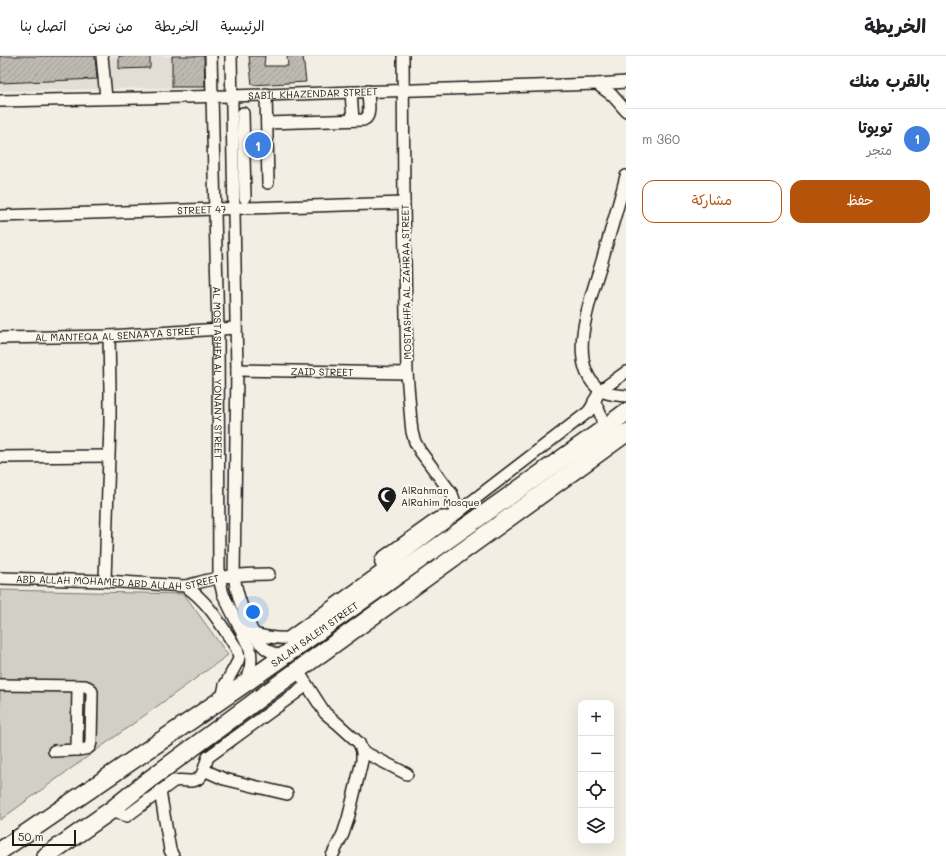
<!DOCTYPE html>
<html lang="ar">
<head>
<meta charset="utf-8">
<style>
  :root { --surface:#fff; --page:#f2f2f2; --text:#202124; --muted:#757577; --line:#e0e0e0; --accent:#b45309 }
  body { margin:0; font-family:Mali,"Playpen Sans Arabic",sans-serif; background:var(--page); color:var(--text); direction:rtl }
  .controls { position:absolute; right:12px; bottom:12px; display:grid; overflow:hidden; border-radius:8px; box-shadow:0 4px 16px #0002 }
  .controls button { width:36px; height:36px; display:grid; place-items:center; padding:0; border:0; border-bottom:1px solid var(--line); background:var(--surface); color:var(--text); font:20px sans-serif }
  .scale { position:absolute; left:12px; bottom:10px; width:64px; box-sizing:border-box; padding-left:4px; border:2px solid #1c1c1c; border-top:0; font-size:11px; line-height:14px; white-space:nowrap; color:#1c1c1c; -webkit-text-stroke:3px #fbf7ec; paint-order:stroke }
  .you { position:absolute; left:253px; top:556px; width:14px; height:14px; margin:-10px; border:3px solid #fff; border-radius:50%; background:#1a73e8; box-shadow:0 0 0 6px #1a73e833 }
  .badge { display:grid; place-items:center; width:26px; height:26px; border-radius:50%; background:var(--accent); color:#fff; font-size:13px; font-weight:700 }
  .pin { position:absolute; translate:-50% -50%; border:2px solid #fff; box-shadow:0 1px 4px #0006 }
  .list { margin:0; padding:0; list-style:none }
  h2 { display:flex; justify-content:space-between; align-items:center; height:52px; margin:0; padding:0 16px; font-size:17px }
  h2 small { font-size:13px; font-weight:400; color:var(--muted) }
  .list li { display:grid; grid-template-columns:26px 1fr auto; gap:12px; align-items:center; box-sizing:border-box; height:60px; padding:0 16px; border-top:1px solid var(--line) }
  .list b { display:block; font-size:15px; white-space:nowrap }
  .list p { margin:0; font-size:13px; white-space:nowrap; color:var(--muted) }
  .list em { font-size:13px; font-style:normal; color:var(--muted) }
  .actions { display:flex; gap:8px; padding:12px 16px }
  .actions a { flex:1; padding:9px 0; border:1px solid var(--accent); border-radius:12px; text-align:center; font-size:14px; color:var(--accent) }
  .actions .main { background:var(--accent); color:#fff }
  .icon { flex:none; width:22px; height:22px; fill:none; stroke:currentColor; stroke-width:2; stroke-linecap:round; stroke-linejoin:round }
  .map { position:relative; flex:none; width:626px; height:800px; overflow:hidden; direction:ltr }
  header { display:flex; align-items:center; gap:24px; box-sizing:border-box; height:56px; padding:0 20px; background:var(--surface); border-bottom:1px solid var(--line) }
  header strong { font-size:19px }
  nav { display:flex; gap:22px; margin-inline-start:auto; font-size:14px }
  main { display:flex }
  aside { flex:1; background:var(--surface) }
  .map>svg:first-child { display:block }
  .built { fill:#e2ded5 }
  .green { fill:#d2cfc6; stroke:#777671 }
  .building { fill:url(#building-hatch); stroke:#1c1c1c }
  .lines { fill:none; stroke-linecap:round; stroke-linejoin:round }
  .minor-casing { stroke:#1c1c1c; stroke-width:14 }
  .highway-casing { stroke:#1c1c1c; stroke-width:20 }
  .minor { stroke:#fbf7ec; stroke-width:11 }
  .highway { stroke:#fbf7ec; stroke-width:17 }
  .labels { text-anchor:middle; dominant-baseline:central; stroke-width:4; stroke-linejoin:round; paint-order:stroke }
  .street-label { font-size:10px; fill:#1c1c1c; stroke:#fbf7ec }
  .poi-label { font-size:10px; fill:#1c1c1c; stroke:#fbf7ec; text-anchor:start }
</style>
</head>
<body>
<header>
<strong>الخريطة</strong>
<nav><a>الرئيسية</a><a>الخريطة</a><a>من نحن</a><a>اتصل بنا</a></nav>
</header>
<main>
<aside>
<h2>بالقرب منك<small></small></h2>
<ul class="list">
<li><span class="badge" style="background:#3f7fe0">1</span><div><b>تويوتا</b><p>متجر</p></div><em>360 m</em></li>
</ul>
<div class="actions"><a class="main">حفظ</a><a>مشاركة</a></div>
</aside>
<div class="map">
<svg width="626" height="800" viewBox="0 0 626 800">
  <defs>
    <pattern id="building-hatch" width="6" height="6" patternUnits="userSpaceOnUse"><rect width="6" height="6" fill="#bdbab1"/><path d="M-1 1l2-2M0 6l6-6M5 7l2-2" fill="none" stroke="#a29f98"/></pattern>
  </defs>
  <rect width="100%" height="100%" fill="#f2eee4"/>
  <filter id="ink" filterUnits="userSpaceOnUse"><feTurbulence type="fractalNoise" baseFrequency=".025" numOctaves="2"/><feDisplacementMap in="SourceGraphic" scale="8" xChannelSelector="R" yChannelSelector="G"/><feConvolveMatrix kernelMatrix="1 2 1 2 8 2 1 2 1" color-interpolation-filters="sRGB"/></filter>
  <g filter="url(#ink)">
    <polygon class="built" points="0,0 200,0 202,31 0,35"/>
    <polygon class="green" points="0,534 184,538 228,599 0,764"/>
    <g class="building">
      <polygon points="0,0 95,0 97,23 0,27"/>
      <polygon points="119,0 150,0 150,12 119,13"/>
      <polygon points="172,0 204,0 205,31 172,31"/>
      <polygon points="249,0 265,0 264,10 288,10 287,0 303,0 306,26 252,29"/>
    </g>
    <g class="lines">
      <defs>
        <g id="minor">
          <polyline points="102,0 106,42"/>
          <path id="s1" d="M211,0L218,274L219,522L223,538L250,593C252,605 251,614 247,626"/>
          <path d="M231,0L237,314L234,519C236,538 242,553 250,570C253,576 256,583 261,588C267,595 274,598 282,601"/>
          <polyline points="597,28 612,39 626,55"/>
          <polyline points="351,36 353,64"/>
          <polyline points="266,38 268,127"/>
          <path id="s2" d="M0,45L231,40L597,28L626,26"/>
          <polyline points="243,57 245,142"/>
          <path d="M267,67L363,64C364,63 366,63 366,62C371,59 368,41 368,35"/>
          <path d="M626,120C619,148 610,176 602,205C592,239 564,307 600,334C607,339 618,339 626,340"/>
          <path id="s3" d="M0,160L404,147"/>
          <path id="s4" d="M0,282L109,280L236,272"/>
          <path id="s5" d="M237,314L407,317"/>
          <path d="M594,345C599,355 605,364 601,375"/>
          <polyline points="0,401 108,400"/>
          <path d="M384,513C382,509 379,506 382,502L438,462C443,460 446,460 451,462C457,453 456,448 452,438L420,395L415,386L412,376L411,366L407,317L404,147L403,0"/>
          <path id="s6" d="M0,522L105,525L185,530C194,528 203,525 213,523C231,519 250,518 269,518"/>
          <polyline points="105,525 110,368 110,334 109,280"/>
          <path d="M185,530C209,546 221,569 237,593L239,601L238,605L225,629L222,643"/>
          <path d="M254,578C266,581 276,583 288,582L384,513L451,462L480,439L588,356C594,350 595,341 601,334L626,316"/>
          <polyline points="298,615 325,657 337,667 359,687 362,695 362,705 348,763 343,778 332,800"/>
          <path d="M0,629L85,630C89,631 91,633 92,636L91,686C90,689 91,690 88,692C83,695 61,694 54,695"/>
          <polyline points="77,694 78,630"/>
          <polyline points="362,695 407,718"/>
          <polyline points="204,714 224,723 287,738"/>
          <polyline points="160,735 170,794 173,800"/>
          <path d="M110,755L127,760L174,725C180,724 185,725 191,725C204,725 204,710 208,701L307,629"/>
        </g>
        <g id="highway">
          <path id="s7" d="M0,795L247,626L601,375L626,356"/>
          <polyline points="46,800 110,755 146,726 287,622 626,377"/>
        </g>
      </defs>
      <use href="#minor" class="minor-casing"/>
      <use href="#highway" class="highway-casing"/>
      <use href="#minor" class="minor"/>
      <use href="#highway" class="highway"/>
    </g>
  </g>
  <defs>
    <symbol id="mosque-pin" viewBox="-11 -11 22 30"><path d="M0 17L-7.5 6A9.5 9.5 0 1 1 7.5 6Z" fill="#1c1c1c" stroke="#fbf7ec"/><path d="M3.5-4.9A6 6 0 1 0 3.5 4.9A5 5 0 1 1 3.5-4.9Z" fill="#fff"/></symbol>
  </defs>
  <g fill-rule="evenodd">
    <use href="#mosque-pin" x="376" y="429" width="22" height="30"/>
  </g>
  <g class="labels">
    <g class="street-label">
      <text stroke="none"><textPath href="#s2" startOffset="313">SABIL KHAZENDAR STREET</textPath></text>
      <text stroke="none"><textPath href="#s3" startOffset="202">STREET 47</textPath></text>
      <text transform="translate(406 226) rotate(-91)">MOSTASHFA AL ZAHRAA STREET</text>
      <text stroke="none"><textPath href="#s4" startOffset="118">AL MANTEQA AL SENAAYA STREET</textPath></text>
      <text stroke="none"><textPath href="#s5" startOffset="85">ZAID STREET</textPath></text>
      <text stroke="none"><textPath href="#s1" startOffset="317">AL MOSTASHFA AL YONANY STREET</textPath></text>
      <text stroke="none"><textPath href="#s6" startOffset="118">ABD ALLAH MOHAMED ABD ALLAH STREET</textPath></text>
      <text stroke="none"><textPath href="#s7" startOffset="382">SALAH SALEM STREET</textPath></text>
    </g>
    <g class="poi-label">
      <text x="401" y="434">AlRahman<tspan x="401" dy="12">AlRahim Mosque</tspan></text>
    </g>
  </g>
</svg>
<div class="controls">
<button>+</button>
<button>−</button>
<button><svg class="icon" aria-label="locate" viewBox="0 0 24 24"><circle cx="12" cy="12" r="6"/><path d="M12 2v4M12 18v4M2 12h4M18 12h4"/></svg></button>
<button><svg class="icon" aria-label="layers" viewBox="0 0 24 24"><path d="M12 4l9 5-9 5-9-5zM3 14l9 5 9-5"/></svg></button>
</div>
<div class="scale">50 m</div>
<div class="you"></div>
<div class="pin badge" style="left:258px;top:89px;background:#3f7fe0">1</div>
</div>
</main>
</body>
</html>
